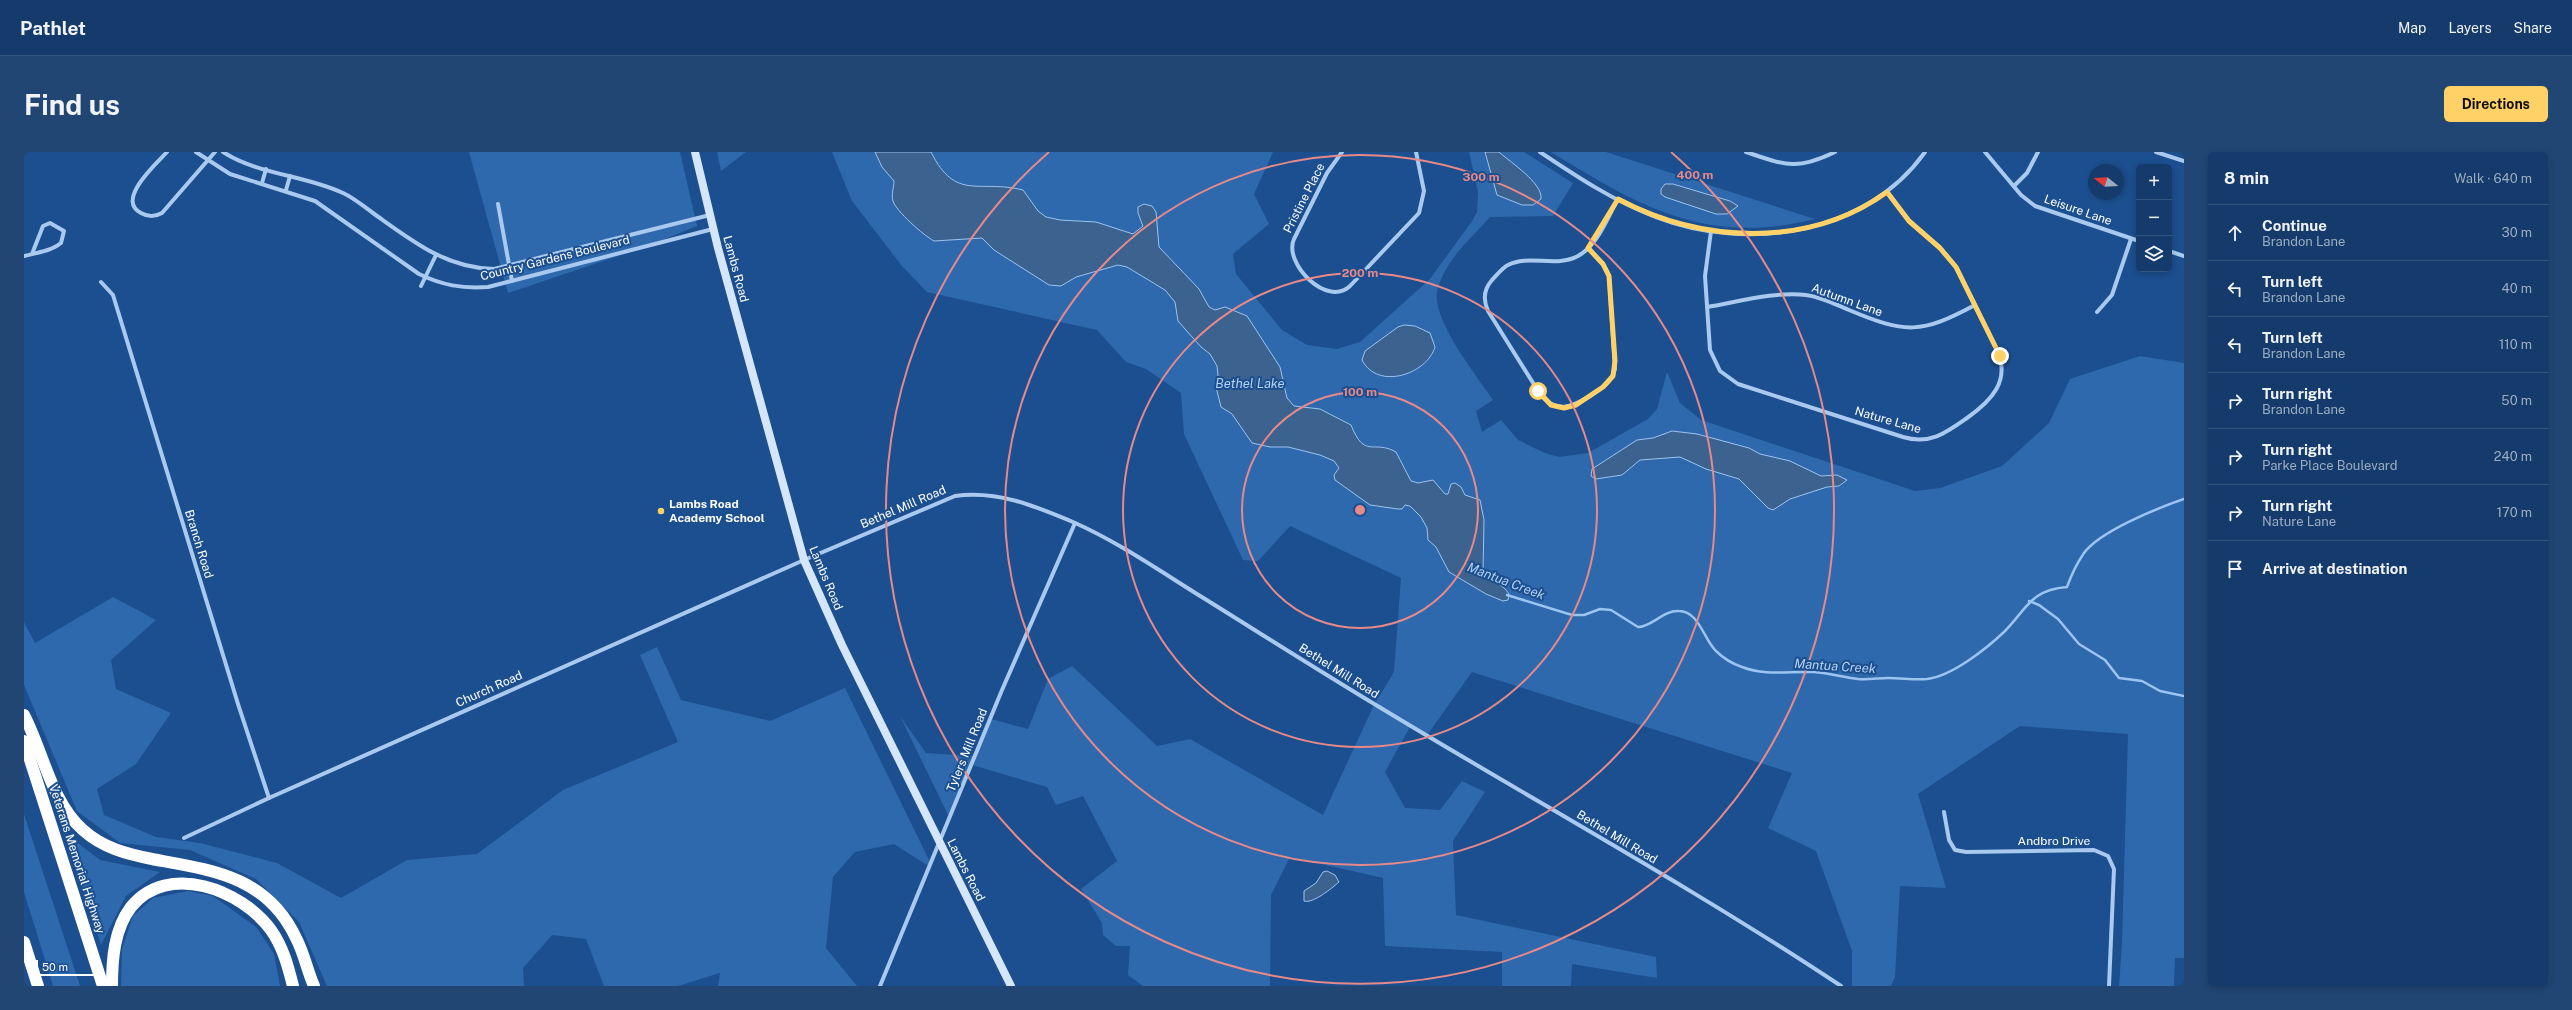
<!DOCTYPE html>
<html lang="en">
<head>
<meta charset="utf-8">
<style>
  :root { --surface:#143b6b; --page:#214673; --text:#f1f3f6; --muted:#9dadc1; --line:#33557e; --accent:#ffd166 }
  body { margin:0; font-family:"Public Sans",sans-serif; background:var(--page); color:var(--text) }
  .controls { position:absolute; right:12px; top:12px; display:grid; overflow:hidden; border-radius:6px; box-shadow:0 2px 6px #0003 }
  .controls button { width:36px; height:36px; display:grid; place-items:center; padding:0; border:0; border-bottom:1px solid var(--line); background:var(--surface); color:var(--text); font:20px sans-serif }
  .compass { position:absolute; left:2064px; top:12px; width:36px; height:36px; border-radius:50%; background:var(--surface); box-shadow:0 2px 6px #0003; rotate:288deg }
  .scale { position:absolute; left:12px; bottom:10px; width:59px; box-sizing:border-box; padding-left:4px; border:2px solid #fff; border-top:0; font-size:11px; line-height:14px; white-space:nowrap; color:#fff; -webkit-text-stroke:3px #1b4f8f; paint-order:stroke }
  .stop { position:absolute; width:12px; height:12px; margin:-9px; border:3px solid #ffd166; border-radius:50%; background:#fff }
  .stop.end { background:#ffd166; border-color:#fff; box-shadow:0 1px 4px #0008 }
  .list { margin:0; padding:0; list-style:none }
  h2 { display:flex; justify-content:space-between; align-items:center; height:52px; margin:0; padding:0 16px; font-size:17px }
  h2 small { font-size:13px; font-weight:400; color:var(--muted) }
  .list li { display:grid; grid-template-columns:26px 1fr auto; gap:12px; align-items:center; box-sizing:border-box; height:56px; padding:0 16px; border-top:1px solid var(--line) }
  .list b { display:block; font-size:15px; white-space:nowrap }
  .list p { margin:0; font-size:13px; white-space:nowrap; color:var(--muted) }
  .list em { font-size:13px; font-style:normal; color:var(--muted) }
  .icon { flex:none; width:22px; height:22px; fill:none; stroke:currentColor; stroke-width:2; stroke-linecap:round; stroke-linejoin:round }
  .map { position:relative; flex:none; width:2160px; height:834px; overflow:hidden; border-radius:6px }
  header { display:flex; align-items:center; gap:24px; box-sizing:border-box; height:56px; padding:0 20px; background:var(--surface); border-bottom:1px solid var(--line) }
  header strong { font-size:19px }
  nav { display:flex; gap:22px; margin-inline-start:auto; font-size:14px }
  .intro { display:flex; align-items:center; justify-content:space-between; box-sizing:border-box; height:96px; padding:0 24px }
  h1 { margin:0; font-size:28px }
  .button { padding:10px 18px; border-radius:6px; background:var(--accent); color:#111; font-size:14px; font-weight:700 }
  main { display:flex; gap:24px; padding:0 24px }
  aside { flex:1; background:var(--surface); border-radius:6px; box-shadow:0 2px 6px #0003 }
  .map>svg:first-child { display:block }
  .green { fill:#2e69ad }
  .water { fill:#3c6290; stroke:#9cc4f0 }
  .lines { fill:none; stroke-linecap:round; stroke-linejoin:round }
  .stream { stroke:#9cc4f0; stroke-width:2.5 }
  .street { stroke:#a9c9ee; stroke-width:4 }
  .secondary { stroke:#d6e6fa; stroke-width:8 }
  .highway { stroke:#fff; stroke-width:12 }
  .route { stroke:#ffd166; stroke-width:5 }
  .ring { fill:none; stroke:#e88989; stroke-width:2 }
  .poi-dot { fill:#ffd166; stroke:#1b4f8f; stroke-width:1.5 }
  .labels { text-anchor:middle; dominant-baseline:central; stroke-width:4; stroke-linejoin:round; paint-order:stroke }
  .street-label { font-size:12px; fill:#fff; stroke:#1b4f8f }
  .poi-label { font-size:12px; font-weight:bold; fill:#fff; stroke:#1b4f8f; text-anchor:start }
  .water-label { font-size:13px; font-style:italic; fill:#b5d3f5; stroke:#1b4f8f }
  .centre { fill:#e88989; stroke:#1b4f8f; stroke-width:2 }
  .ring-label { font-size:12px; text-anchor:middle; font-weight:bold; fill:#e88989; stroke:#1b4f8f; stroke-width:4; stroke-linejoin:round; paint-order:stroke }
</style>
</head>
<body>
<header>
<strong>Pathlet</strong>
<nav><a>Map</a><a>Layers</a><a>Share</a></nav>
</header>
<div class="intro"><h1>Find us</h1><a class="button">Directions</a></div>
<main>
<div class="map">
<svg width="2160" height="834" viewBox="0 0 2160 834">
  <rect width="100%" height="100%" fill="#1b4f8f"/>
  <g class="green">
    <polygon points="445,0 656,0 673,74 624,94 484,141"/>
    <polygon points="693,0 722,0 697,19"/>
    <path d="M808,0H1249L1230,42L1245,72L1209,102L1212,122L1258,178L1283,193L1313,197L1336,190L1406,127L1448,69L1453,60L1454,40L1445,0H1500L1549,31L1529,64L1466,65C1452,81 1434,97 1424,114C1418,124 1411,138 1413,149C1417,179 1452,223 1469,248L1452,259L1458,280L1477,268L1494,288L1521,301L1535,305L1564,301L1624,267L1633,257L1643,220L1656,251L1677,268L1891,339L1916,336L1978,314L2025,271L2046,227L2116,204L2160,211V806H2151L2150,834H2095L2098,791L2104,582L1996,574L1894,642L1922,736L1876,734L1871,825L1867,834H1828V799L1792,699L1744,676L1768,621L1448,520L1404,582L1387,573L1361,620L1381,656L1416,658L1438,629L1461,640L1429,689L1432,763L1632,805L1633,826L1548,812L1547,834H1478V800L1361,794L1359,726L1266,705L1247,743L1246,834H1119L1104,823L1106,794H1092L1079,783L1078,771L1057,737L1093,709L1059,644L1032,653L1023,635L948,613L926,667L876,564L902,601L952,604L967,567L1004,577L1024,527L1048,514L1133,594L1166,587L1299,663L1350,553L1370,520L1377,426L1266,374L1234,409L1219,408L1160,282L1157,241L1122,217L1102,210L1073,178L903,140L878,114L828,49Z"/>
    <path d="M1527,0H1582L1791,67C1682,94 1616,55 1527,0Z"/>
    <polygon points="89,445 132,468 87,508 92,537 147,561 112,612 73,637 80,663 132,685 176,691 253,711 317,746 383,708 453,702 539,638 654,590 616,503 633,495 657,548 746,569 821,536 907,712 906,715 870,692 831,700 809,725 802,796 833,834 694,834 696,821 654,834 580,834 562,787 528,783 499,816 500,834 303,834 275,770 232,727 166,698 96,691 53,659 0,533 0,470 11,491"/>
    <polygon points="0,662 56,834 29,834 0,740"/>
    <polygon points="41,681 76,708 136,720 102,744 77,793"/>
    <polygon points="164,739 189,744 232,775 250,802 256,834 97,834 98,797 109,764 129,746"/>
  </g>
  <g class="water">
    <path d="M851,0H907C932,50 954,27 999,38L1014,59L1022,65L1036,68L1072,70L1109,82L1119,74L1114,61V55L1120,52L1128,54L1132,60L1135,95L1175,137L1185,155L1191,158L1201,155L1223,164L1256,215L1263,246L1270,254L1296,257L1327,273C1341,308 1349,287 1372,300L1387,329L1394,331L1409,328L1421,342H1424L1427,332L1431,331L1437,335L1441,343L1456,348L1460,368L1459,419C1464,430 1479,431 1485,442L1484,448L1479,449L1462,442L1425,420L1412,395L1404,388L1403,376L1397,365L1386,354L1381,353L1378,357H1374L1346,353L1311,328L1310,323L1315,316L1310,309L1296,303L1264,295H1246L1228,291L1208,262L1197,255L1192,235L1194,223L1193,214L1186,202L1177,195L1154,169L1151,150L1141,138L1103,115L1094,113L1052,125L1037,134L1025,133L970,98L958,86L910,89C899,83 872,59 869,49C867,42 870,36 870,29L858,15Z"/>
    <path d="M1461,0H1475C1486,10 1519,31 1517,47L1509,53H1498L1473,43Z"/>
    <polygon points="1641,32 1649,32 1706,49 1714,54 1703,62 1692,62 1641,45 1637,42 1637,37"/>
    <path d="M1380,173L1391,174L1406,181L1411,195C1403,222 1354,239 1338,208L1341,199L1374,175Z"/>
    <polygon points="1648,279 1673,282 1725,296 1736,302 1766,309 1797,324 1813,323 1823,328 1815,334 1803,335 1766,347 1749,358 1744,356 1715,327 1682,317 1656,305 1616,308 1598,323 1572,327 1567,324 1568,317 1613,288 1629,286"/>
    <path d="M1303,719L1311,723L1315,730C1308,736 1289,752 1280,749V739L1292,731L1299,720Z"/>
  </g>
  <g class="lines">
    <g class="stream">
      <path d="M1483,443L1548,463H1560L1576,457L1587,458L1614,475C1628,475 1639,458 1655,459C1675,459 1680,488 1692,499C1699,506 1709,512 1718,515C1741,524 1765,519 1790,520C1805,521 1819,525 1834,527C1844,528 1855,526 1864,526C1878,526 1890,528 1903,527C1928,524 1962,497 1980,480C2003,457 2006,438 2043,435C2047,424 2053,411 2060,401C2076,379 2134,356 2160,347"/>
      <polyline points="2005,449 2015,453 2034,467 2055,492 2081,508 2095,526 2118,529 2136,539 2160,544"/>
    </g>
    <g class="street">
      <path d="M143,0C133,11 91,48 117,61C124,65 131,65 138,61L191,0"/>
      <path d="M172,0L206,22L291,49L395,122C418,133 438,137 464,135L689,77"/>
      <path d="M199,0C235,23 281,23 319,41C330,46 339,54 349,61C387,88 421,116 470,117L686,63"/>
      <path d="M1318,0L1303,21L1270,87C1259,111 1303,156 1326,134L1395,61L1400,39L1392,0"/>
      <path d="M1516,0C1552,24 1591,50 1632,65C1723,100 1842,83 1901,0"/>
      <path d="M1722,0C1761,13 1772,19 1811,0"/>
      <polyline points="1961,0 1997,43 2011,54 2115,89"/>
      <polyline points="2132,0 2160,9"/>
      <polyline points="238,31 242,17"/>
      <polyline points="1990,34 2003,21 2014,0"/>
      <polyline points="262,38 266,24"/>
      <polyline points="474,52 488,129"/>
      <path d="M1687,79L1681,124L1686,198L1696,219L1714,232L1879,285C1906,293 1922,281 1943,266C1967,249 1987,229 1973,198L1932,115L1916,96L1885,69L1863,40"/>
      <path d="M1564,96L1579,112L1585,124L1591,217C1587,231 1578,236 1566,244C1548,255 1532,262 1516,242L1464,159C1459,148 1460,137 1468,128C1473,123 1478,116 1484,113C1505,102 1532,116 1554,104C1574,93 1583,66 1594,47"/>
      <polyline points="2145,99 2160,104"/>
      <path d="M0,104C12,101 27,99 37,91L40,79L26,71L19,74L8,102"/>
      <polyline points="77,130 89,143 214,552 245,646"/>
      <polyline points="397,134 412,103"/>
      <path d="M1683,155C1713,150 1753,139 1782,143C1797,145 1811,152 1825,158C1882,182 1897,182 1951,153"/>
      <polyline points="2073,160 2088,143 2107,87"/>
      <polyline points="1920,660 1925,688 1931,698 1942,700 2070,698 2084,704 2090,717 2085,834"/>
      <path d="M160,686L245,646L780,408L931,344C973,338 1011,354 1049,370C1092,389 1133,417 1173,442C1231,478 1289,515 1347,550C1503,645 1665,733 1817,834"/>
      <polyline points="856,834 978,538 1051,371"/>
    </g>
    <polyline class="secondary" points="671,0 694,96 780,408 818,493 987,834"/>
    <g class="highway">
      <path d="M0,563C19,599 27,650 59,678C79,696 103,702 128,707C188,718 243,724 272,786C280,801 283,818 290,834"/>
      <polyline points="0,589 79,834"/>
      <polyline points="0,790 14,834"/>
      <path d="M88,834C88,808 90,777 107,755C144,709 218,738 247,778C259,795 264,814 269,834"/>
    </g>
  </g>
  <g class="lines">
    <path class="route" d="M1514,239L1527,253L1540,256L1552,253L1579,235L1589,224L1591,209L1585,124L1579,112L1564,96L1594,47C1677,91 1784,97 1863,40L1885,69L1916,96L1932,115L1976,204"/>
  </g>
  <g class="ring">
    <circle cx="1336" cy="358" r="118"/>
    <circle cx="1336" cy="358" r="237"/>
    <circle cx="1336" cy="358" r="355"/>
    <path d="M1647 0A474 474 0 1 1 1025 0"/>
  </g>
  <circle class="poi-dot" cx="637" cy="359" r="4"/>
  <g class="labels">
    <g class="street-label">
      <text transform="translate(1280 46) rotate(-63)">Pristine Place</text>
      <text transform="translate(2054 58) rotate(19)">Leisure Lane</text>
      <text transform="translate(531 106) rotate(-14)">Country Gardens Boulevard</text>
      <text transform="translate(712 117) rotate(75)">Lambs Road</text>
      <text transform="translate(1823 148) rotate(20)">Autumn Lane</text>
      <text transform="translate(1864 268) rotate(16)">Nature Lane</text>
      <text transform="translate(879 355) rotate(-23)">Bethel Mill Road</text>
      <text transform="translate(175 392) rotate(73)">Branch Road</text>
      <text transform="translate(802 426) rotate(67)">Lambs Road</text>
      <text transform="translate(1315 519) rotate(32)">Bethel Mill Road</text>
      <text transform="translate(465 537) rotate(-24)">Church Road</text>
      <text transform="translate(943 598) rotate(-68)">Tylers Mill Road</text>
      <text transform="translate(1593 685) rotate(31)">Bethel Mill Road</text>
      <text x="2030" y="689">Andbro Drive</text>
      <text transform="translate(53 707) rotate(72)">Veterans Memorial Highway</text>
      <text transform="translate(942 718) rotate(63)">Lambs Road</text>
    </g>
    <g class="poi-label">
      <text x="645" y="352">Lambs Road<tspan x="645" dy="14">Academy School</tspan></text>
    </g>
    <g class="water-label">
      <text x="1226" y="231">Bethel Lake</text>
      <text transform="translate(1482 429) rotate(21)">Mantua Creek</text>
      <text transform="translate(1811 514) rotate(4)">Mantua Creek</text>
    </g>
  </g>
  <circle cx="1336" cy="358" r="6" class="centre"/>
  <g class="ring-label">
    <text x="1671" y="27">400 m</text>
    <text x="1457" y="29">300 m</text>
    <text x="1336" y="125">200 m</text>
    <text x="1336" y="244">100 m</text>
  </g>
</svg>
<div class="controls">
<button>+</button>
<button>−</button>
<button><svg class="icon" aria-label="layers" viewBox="0 0 24 24"><path d="M12 4l9 5-9 5-9-5zM3 14l9 5 9-5"/></svg></button>
</div>
<svg class="compass" viewBox="-18 -18 36 36"><path d="M0-13l5 13h-10z" fill="#e53935"/><path d="M0 13l5-13h-10z" fill="#9dadc1"/></svg>
<div class="scale">50 m</div>
<div class="stop" style="left:1514px;top:239px"></div>
<div class="stop end" style="left:1976px;top:204px"></div>
</div>
<aside>
<h2>8 min<small>Walk · 640 m</small></h2>
<ul class="list">
<li><svg class="icon" aria-label="ahead" viewBox="0 0 24 24"><path d="M12 20V5M6 11l6-6 6 6"/></svg><div><b>Continue</b><p>Brandon Lane</p></div><em>30 m</em></li>
<li><svg class="icon" aria-label="left" viewBox="0 0 24 24"><path d="M17 20v-9H6M10 6l-5 5 5 5"/></svg><div><b>Turn left</b><p>Brandon Lane</p></div><em>40 m</em></li>
<li><svg class="icon" aria-label="left" viewBox="0 0 24 24"><path d="M17 20v-9H6M10 6l-5 5 5 5"/></svg><div><b>Turn left</b><p>Brandon Lane</p></div><em>110 m</em></li>
<li><svg class="icon" aria-label="right" viewBox="0 0 24 24"><path d="M7 20v-9h11M14 6l5 5-5 5"/></svg><div><b>Turn right</b><p>Brandon Lane</p></div><em>50 m</em></li>
<li><svg class="icon" aria-label="right" viewBox="0 0 24 24"><path d="M7 20v-9h11M14 6l5 5-5 5"/></svg><div><b>Turn right</b><p>Parke Place Boulevard</p></div><em>240 m</em></li>
<li><svg class="icon" aria-label="right" viewBox="0 0 24 24"><path d="M7 20v-9h11M14 6l5 5-5 5"/></svg><div><b>Turn right</b><p>Nature Lane</p></div><em>170 m</em></li>
<li><svg class="icon" aria-label="arrive" viewBox="0 0 24 24"><path d="M6 21V4h12l-3 4 3 4H6"/></svg><div><b>Arrive at destination</b></div></li>
</ul>
</aside>
</main>
</body>
</html>
